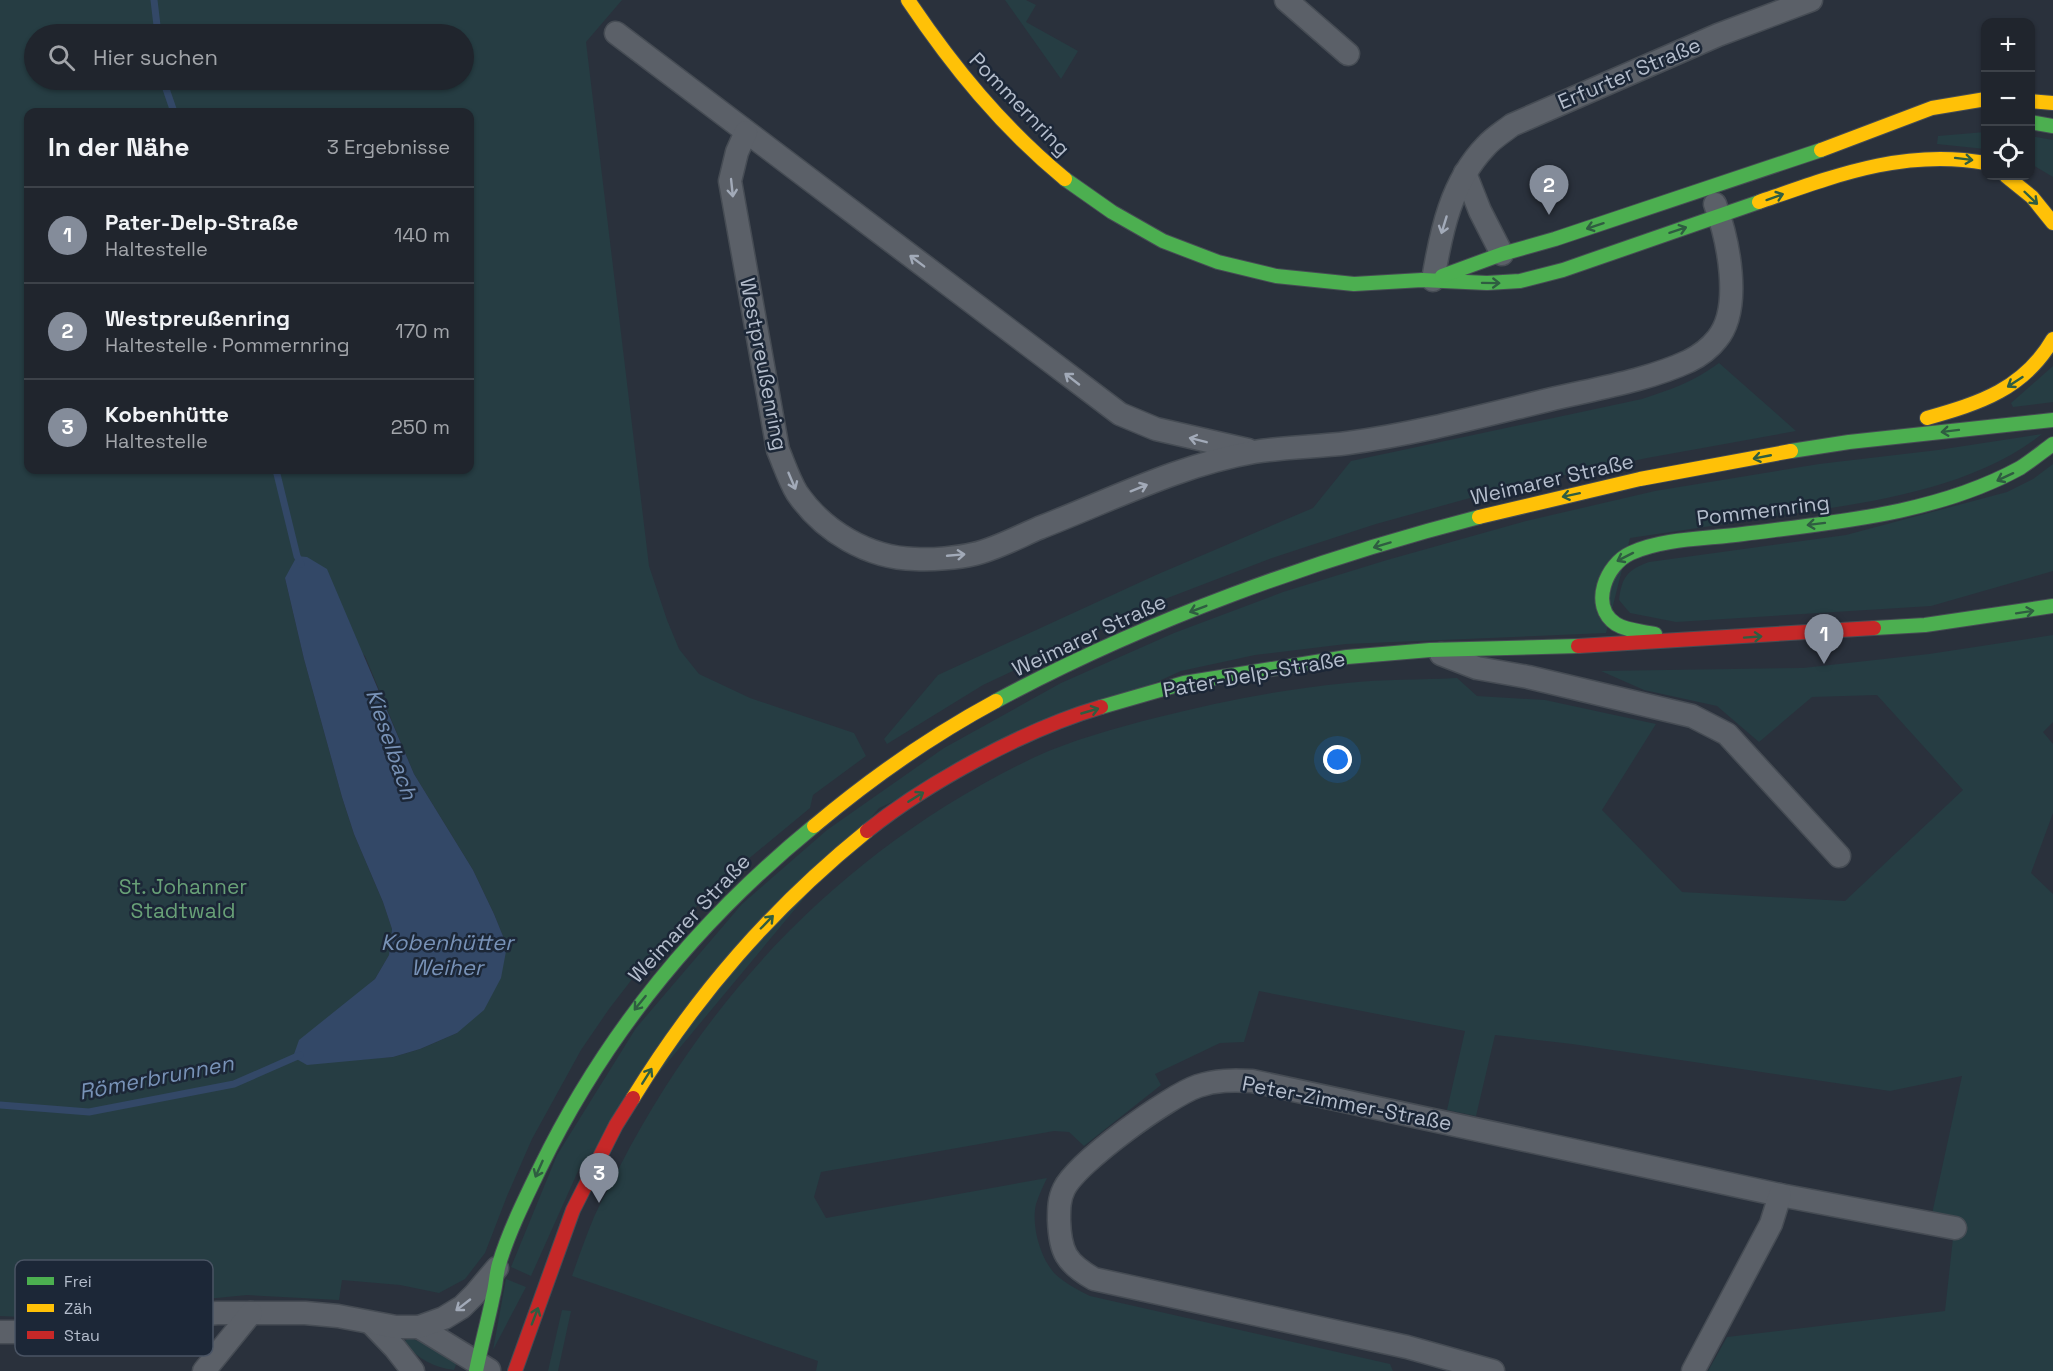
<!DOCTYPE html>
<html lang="de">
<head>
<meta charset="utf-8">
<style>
  :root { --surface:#20252d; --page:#2d3139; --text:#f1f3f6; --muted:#a2a5aa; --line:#3d4249; --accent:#848c9a }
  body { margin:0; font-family:"Space Grotesk",sans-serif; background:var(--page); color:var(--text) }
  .controls { position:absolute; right:18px; top:18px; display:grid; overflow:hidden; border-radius:12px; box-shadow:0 2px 4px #0004 }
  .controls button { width:54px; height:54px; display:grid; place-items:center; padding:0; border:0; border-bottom:2px solid var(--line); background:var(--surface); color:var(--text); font:30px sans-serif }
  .you { position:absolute; left:1338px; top:760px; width:21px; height:21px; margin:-15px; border:4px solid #fff; border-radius:50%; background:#1a73e8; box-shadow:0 0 0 9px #1a73e833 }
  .badge { display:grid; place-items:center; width:39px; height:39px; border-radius:50%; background:var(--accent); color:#fff; font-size:20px; font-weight:700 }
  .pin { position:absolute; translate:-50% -50px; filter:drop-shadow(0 2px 3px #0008) }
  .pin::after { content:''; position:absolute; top:32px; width:21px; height:18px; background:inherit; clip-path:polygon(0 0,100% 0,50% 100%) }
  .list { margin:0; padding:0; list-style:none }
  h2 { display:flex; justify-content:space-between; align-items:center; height:78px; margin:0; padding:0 24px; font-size:26px }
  h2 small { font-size:20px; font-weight:400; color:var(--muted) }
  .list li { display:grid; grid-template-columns:39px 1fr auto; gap:18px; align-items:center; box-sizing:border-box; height:96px; padding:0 24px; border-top:2px solid var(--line) }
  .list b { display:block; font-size:22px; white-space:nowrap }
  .list p { margin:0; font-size:20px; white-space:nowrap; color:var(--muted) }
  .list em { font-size:20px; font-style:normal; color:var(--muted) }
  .icon { flex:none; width:33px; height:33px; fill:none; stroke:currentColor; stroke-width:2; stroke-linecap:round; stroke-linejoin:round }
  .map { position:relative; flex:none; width:2053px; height:1371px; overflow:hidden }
  .search { position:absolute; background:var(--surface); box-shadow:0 2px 4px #0004; left:24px; top:24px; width:450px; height:66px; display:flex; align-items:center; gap:15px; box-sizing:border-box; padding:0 21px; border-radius:33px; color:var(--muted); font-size:22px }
  .panel { position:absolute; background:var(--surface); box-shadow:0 2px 4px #0004; left:24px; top:108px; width:450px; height:366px; border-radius:12px }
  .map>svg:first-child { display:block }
  .green { fill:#263d43; fill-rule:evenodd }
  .water { fill:#334867 }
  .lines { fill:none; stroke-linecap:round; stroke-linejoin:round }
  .stream { stroke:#334867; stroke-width:7 }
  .street-casing { stroke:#464c54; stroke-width:25 }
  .fast-casing { stroke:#464c54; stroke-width:16 }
  .slow-casing { stroke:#464c54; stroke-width:16 }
  .jam-casing { stroke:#464c54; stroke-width:16 }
  .street { stroke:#5b6068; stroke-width:22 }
  .fast { stroke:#4caf50; stroke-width:14 }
  .slow { stroke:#ffc107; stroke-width:14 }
  .jam { stroke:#c62828; stroke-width:14 }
  .oneway { stroke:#2f5d41 }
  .oneway2 { stroke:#a2aab8 }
  .labels { text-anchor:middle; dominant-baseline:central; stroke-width:5; stroke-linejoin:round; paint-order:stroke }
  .street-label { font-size:21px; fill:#b4bdcc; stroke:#1c2737 }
  .park-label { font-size:21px; fill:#68a077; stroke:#1c2737 }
  .water-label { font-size:22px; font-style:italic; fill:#7892b7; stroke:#1c2737 }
  .key { fill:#1c2737; stroke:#4a5464; stroke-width:1.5 }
  .key-label { font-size:16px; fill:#b4bdcc }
</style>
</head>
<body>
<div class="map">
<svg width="2053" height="1371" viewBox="0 0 2053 1371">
  <rect width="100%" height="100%" fill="#2a313c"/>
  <g class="green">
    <path d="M0,0H622L586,42L649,566L667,620L679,649L699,674L750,698L854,733L866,756L813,795L810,808L718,884L653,952L609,1009L581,1050L532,1139L507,1196L485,1253L465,1279L439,1293L400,1285L342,1280L339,1300L247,1295L22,1317L0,1316ZM34,34H464V80H34ZM28,112H470V470H28ZM285,578L365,656L414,774L473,870L494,914L507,946L457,1033L420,1049L393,1057L352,1060L353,998L375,979L389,955L392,929L383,902L354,834L342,797L304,659Z"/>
    <polygon points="1005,0 1026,0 1036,5 1026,22 1078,51 1061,79"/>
    <polygon points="1985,132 1985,149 1937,144 1938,136"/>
    <polygon points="2030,136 2053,140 2053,177 2031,164"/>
    <path d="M1719,363L1796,431L1647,458L1517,485L1376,524L1272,558L1165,599L983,685L887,744L884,739L938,675L1156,575L1313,508L1351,461L1642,399C1670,390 1695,381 1719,363Z"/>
    <polygon points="2053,366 2053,402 2013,407 2011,403"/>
    <path d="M2042,434C1973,489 1868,503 1784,515C1732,523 1681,531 1630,538L1606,633L1346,644L1255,655L1181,671L879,808L579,1169L531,1276L511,1267L557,1155L636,1028L742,904L827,830L944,748L1061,683L1174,633L1283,592L1387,560L1526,521L1655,491L1819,464L1938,450Z"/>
    <path d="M2053,464V571L1931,606L1676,622L1630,613L1619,600C1622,577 1627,570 1649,562L1846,535L2007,492L2033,479Z"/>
    <path d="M2053,635V722L2043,732L2053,744V813L2031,873L2053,894V1371H1708L1727,1337L1945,1311L1955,1220L1932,1214L1962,1076L1890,1091L1572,1044L1495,1035L1476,1116L1447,1110L1465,1031L1259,991L1244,1042L1220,1043L1155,1074L1161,1085L1084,1146L1069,1132L1054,1131L821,1172L814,1197L826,1218L1047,1178C1043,1186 1039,1195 1036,1204C1031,1225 1040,1258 1055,1274C1066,1284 1078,1290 1090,1296L1390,1364L1393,1371H816L818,1361L572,1276C579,1256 586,1236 594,1217C602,1199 612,1183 620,1166C713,986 851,845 1035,757C1072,740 1116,728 1155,718C1218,702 1283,689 1347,683C1383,679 1420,680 1457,678L1477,696L1545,700L1656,724L1602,810L1682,892L1845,901L1963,790L1877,695L1812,697L1759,742L1717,706L1644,690L1601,671L1803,668L1929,654Z"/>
    <polygon points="506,1279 526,1287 493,1350"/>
    <polygon points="562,1310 571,1311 558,1371 548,1371"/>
    <path d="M408,1338H411L441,1351L457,1362L454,1370C433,1367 421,1360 405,1345V1341Z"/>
  </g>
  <polygon class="water" points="297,556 307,557 327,569 414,774 473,870 494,914 507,946 501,978 484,1010 457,1033 420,1049 393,1057 307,1065 293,1057 299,1040 375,979 389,955 392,929 383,902 354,834 342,797 304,659 285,578"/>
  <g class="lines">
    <g class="stream">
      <polyline points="154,0 158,34"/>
      <polyline points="163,80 174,112"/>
      <polyline points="276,470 297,556 301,564"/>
      <polyline points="0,1105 89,1112 234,1084 300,1055"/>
    </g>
    <defs>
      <g id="street">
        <polyline points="1286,0 1348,54"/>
        <polyline points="616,33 1120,414 1156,429 1248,450"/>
        <path d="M746,132L737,152L730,181L778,450C784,464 789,480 797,493C823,531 868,558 915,559C932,560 958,558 974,554C996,549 1018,537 1039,528C1109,501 1179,465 1254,452C1285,447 1317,447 1348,443C1415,434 1482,416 1548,400C1594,389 1646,381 1689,361C1699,356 1710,348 1717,339C1743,308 1728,239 1715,204"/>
        <polyline points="1465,173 1480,211 1502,254"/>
        <path d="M1433,280C1441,232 1451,182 1486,146C1493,138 1503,132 1512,125L1718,35L1811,0"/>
        <polyline points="1441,654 1477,668 1528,677 1692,716 1727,734 1839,856"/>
        <polyline points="371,1323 395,1348 413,1371"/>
        <polyline points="419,1327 489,1370"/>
        <polyline points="0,1332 22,1332 217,1313 305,1313 338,1316 396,1327 419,1327 444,1318 462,1307 475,1294 497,1268"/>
        <polyline points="204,1371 251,1313"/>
        <path d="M1493,1371L1407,1347L1094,1279C1066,1263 1060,1252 1059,1220C1059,1209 1059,1199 1064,1189C1077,1162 1169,1096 1198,1086C1216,1080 1233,1080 1252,1081L1780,1195L1955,1228"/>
        <polyline points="1693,1371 1771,1224 1780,1195"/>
      </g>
      <g id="fast">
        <polyline points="2030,122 2053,126"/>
        <polyline points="1065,179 1112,212 1163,241 1218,262 1276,276 1354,284 1422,280 1487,283 1520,281 1563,270 1759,202"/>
        <polyline points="1442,276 1502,254 1555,239 1821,150"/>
        <polyline points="1791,451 1849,442 2053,420"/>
        <polyline points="1874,628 1925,625 2053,606"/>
        <path d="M1655,634C1642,631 1627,631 1616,624C1589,606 1606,564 1631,553C1664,538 1707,539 1743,534C1836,522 1936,514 2020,468C2031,461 2042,452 2053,444"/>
        <path d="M996,701C1144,621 1316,559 1479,517"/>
        <polyline points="1101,707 1184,683 1347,657 1430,650 1578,646"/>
        <path d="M476,1371C481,1346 488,1321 493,1296C496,1285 496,1274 499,1264C509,1231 525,1199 540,1168C605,1034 699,920 814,826"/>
      </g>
      <g id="slow">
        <path d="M908,0C953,67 1002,127 1065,179"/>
        <polyline points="2030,101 2053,103"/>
        <polyline points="1821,150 1932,108 1986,99"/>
        <polyline points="2006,176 2032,197 2053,223"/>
        <path d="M1759,202C1834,176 1905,148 1986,163"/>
        <path d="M1927,418C1980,403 2024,389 2053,339"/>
        <polyline points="1479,517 1640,479 1791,451"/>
        <path d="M814,826C870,779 931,736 996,701"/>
        <path d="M633,1098C697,994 772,908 867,831"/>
      </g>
      <g id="jam">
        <polyline points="1578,646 1874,628"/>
        <path d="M867,831C928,782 1026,729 1101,707"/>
        <polyline points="515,1371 573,1210 616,1125 633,1098"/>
      </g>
    </defs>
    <use href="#street" class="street-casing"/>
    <use href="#fast" class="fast-casing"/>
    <use href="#slow" class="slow-casing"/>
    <use href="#jam" class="jam-casing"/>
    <use href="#street" class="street"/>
    <use href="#fast" class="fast"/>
    <use href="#slow" class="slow"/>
    <use href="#jam" class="jam"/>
  </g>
  <defs><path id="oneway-shaft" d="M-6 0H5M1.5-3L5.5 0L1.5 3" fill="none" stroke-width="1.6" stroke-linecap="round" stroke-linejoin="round" transform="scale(1.5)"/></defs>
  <g class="oneway">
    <use href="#oneway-shaft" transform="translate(1964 159) rotate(7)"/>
    <use href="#oneway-shaft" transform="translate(1775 197) rotate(-20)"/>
    <use href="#oneway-shaft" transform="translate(2031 198) rotate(44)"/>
    <use href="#oneway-shaft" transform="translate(1595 226) rotate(162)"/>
    <use href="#oneway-shaft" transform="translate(1678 230) rotate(-18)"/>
    <use href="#oneway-shaft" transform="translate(1491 283) rotate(1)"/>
    <use href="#oneway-shaft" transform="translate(2015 382) rotate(147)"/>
    <use href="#oneway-shaft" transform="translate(1950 431) rotate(173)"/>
    <use href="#oneway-shaft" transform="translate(1762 457) rotate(169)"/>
    <use href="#oneway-shaft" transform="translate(2005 477) rotate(155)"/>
    <use href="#oneway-shaft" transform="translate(1571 495) rotate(168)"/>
    <use href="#oneway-shaft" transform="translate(1816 524) rotate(173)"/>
    <use href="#oneway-shaft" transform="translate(1382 545) rotate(163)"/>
    <use href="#oneway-shaft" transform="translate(1625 557) rotate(153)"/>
    <use href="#oneway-shaft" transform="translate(1198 609) rotate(159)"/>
    <use href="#oneway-shaft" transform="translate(2025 612) rotate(-9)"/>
    <use href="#oneway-shaft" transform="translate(1753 637) rotate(-4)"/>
    <use href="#oneway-shaft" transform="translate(1090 711) rotate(-16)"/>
    <use href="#oneway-shaft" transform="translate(916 797) rotate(-32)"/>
    <use href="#oneway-shaft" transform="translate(767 922) rotate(-46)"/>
    <use href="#oneway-shaft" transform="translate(640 1003) rotate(129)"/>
    <use href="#oneway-shaft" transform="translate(647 1076) rotate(-58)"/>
    <use href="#oneway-shaft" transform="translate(539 1169) rotate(114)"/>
    <use href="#oneway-shaft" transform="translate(535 1316) rotate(-69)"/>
  </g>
  <g class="oneway2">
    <use href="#oneway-shaft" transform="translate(732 188) rotate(84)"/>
    <use href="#oneway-shaft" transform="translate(1444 225) rotate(107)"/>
    <use href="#oneway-shaft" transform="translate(917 261) rotate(-143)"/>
    <use href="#oneway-shaft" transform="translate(1072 379) rotate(-142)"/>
    <use href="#oneway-shaft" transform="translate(1198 440) rotate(-166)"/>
    <use href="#oneway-shaft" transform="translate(792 481) rotate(67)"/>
    <use href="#oneway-shaft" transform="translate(1139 488) rotate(-22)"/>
    <use href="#oneway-shaft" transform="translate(956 555) rotate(-5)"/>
    <use href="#oneway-shaft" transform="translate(463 1305) rotate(142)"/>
  </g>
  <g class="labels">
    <g class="street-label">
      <text transform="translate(1629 73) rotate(-23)">Erfurter Straße</text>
      <text transform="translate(1020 104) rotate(46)">Pommernring</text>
      <text transform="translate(764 364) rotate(79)">Westpreußenring</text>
      <text transform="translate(1552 479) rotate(-13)">Weimarer Straße</text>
      <text transform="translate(1763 510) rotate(-7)">Pommernring</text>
      <text transform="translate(1089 635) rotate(-25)">Weimarer Straße</text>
      <text transform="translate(1254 674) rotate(-10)">Pater-Delp-Straße</text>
      <text transform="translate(689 918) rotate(-47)">Weimarer Straße</text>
      <text transform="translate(1347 1103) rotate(11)">Peter-Zimmer-Straße</text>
    </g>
    <g class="park-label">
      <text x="183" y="886">St. Johanner<tspan x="183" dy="24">Stadtwald</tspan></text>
    </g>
    <g class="water-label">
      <text transform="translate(392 744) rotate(71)">Kieselbach</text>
      <text x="447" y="942">Kobenhütter<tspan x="447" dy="25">Weiher</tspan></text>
      <text transform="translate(156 1077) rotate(-11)">Römerbrunnen</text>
    </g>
  </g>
  <rect x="15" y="1260" width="198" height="96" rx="9" class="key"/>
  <rect x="27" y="1277" width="27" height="8" fill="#4caf50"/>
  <rect x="27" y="1304" width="27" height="8" fill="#ffc107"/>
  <rect x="27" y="1331" width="27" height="8" fill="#c62828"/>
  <g class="key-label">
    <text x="64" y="1287">Frei</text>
    <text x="64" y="1314">Zäh</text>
    <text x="64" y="1341">Stau</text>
  </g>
</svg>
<div class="controls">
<button>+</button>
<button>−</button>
<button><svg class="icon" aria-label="locate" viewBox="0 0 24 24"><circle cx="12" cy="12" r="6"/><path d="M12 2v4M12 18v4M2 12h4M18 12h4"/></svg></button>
</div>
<div class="you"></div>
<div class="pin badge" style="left:1824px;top:664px">1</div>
<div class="pin badge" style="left:1549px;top:215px">2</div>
<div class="pin badge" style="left:599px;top:1203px">3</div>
<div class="search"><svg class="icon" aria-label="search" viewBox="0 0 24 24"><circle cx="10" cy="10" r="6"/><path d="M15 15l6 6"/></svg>Hier suchen</div>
<section class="panel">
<h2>In der Nähe<small>3 Ergebnisse</small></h2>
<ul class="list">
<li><span class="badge">1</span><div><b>Pater-Delp-Straße</b><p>Haltestelle</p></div><em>140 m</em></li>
<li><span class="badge">2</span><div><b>Westpreußenring</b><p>Haltestelle · Pommernring</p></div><em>170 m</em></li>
<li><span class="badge">3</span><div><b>Kobenhütte</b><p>Haltestelle</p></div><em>250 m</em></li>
</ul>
</section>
</div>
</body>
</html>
